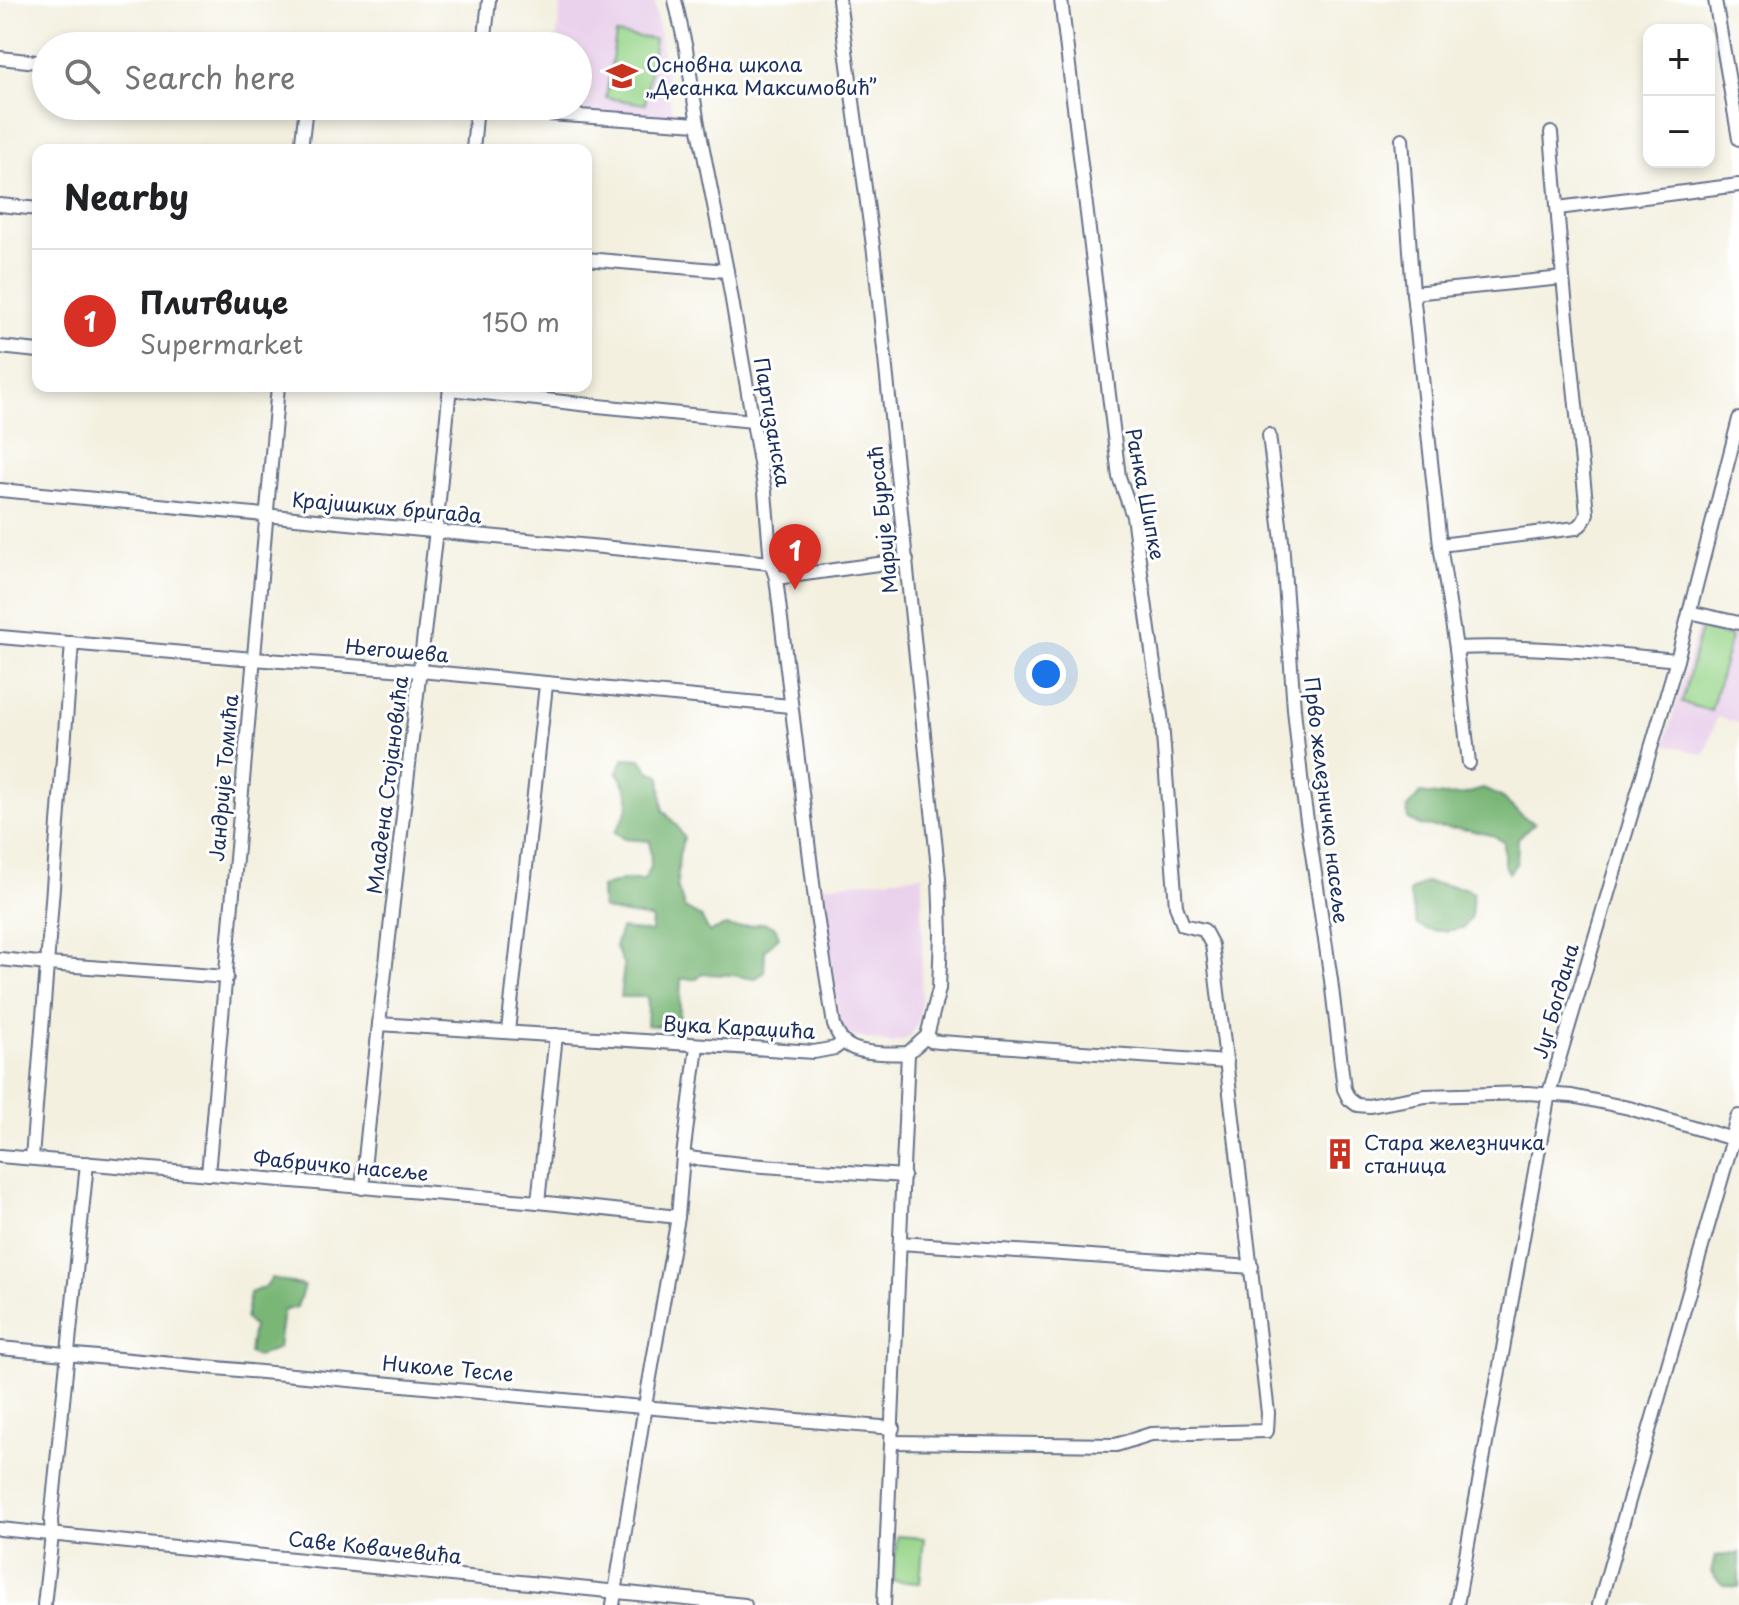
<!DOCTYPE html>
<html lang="en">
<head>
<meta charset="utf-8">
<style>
  :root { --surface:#fff; --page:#f6f6f6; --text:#202124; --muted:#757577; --line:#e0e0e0; --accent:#d93025 }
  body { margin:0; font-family:"Playpen Sans",sans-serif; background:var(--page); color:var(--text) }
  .controls { position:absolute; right:24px; top:24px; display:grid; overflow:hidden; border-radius:16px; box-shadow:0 4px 12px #0003 }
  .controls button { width:72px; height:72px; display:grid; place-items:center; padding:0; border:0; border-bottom:2px solid var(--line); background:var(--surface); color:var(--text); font:40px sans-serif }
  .you { position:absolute; left:1046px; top:674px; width:28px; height:28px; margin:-20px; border:6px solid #fff; border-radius:50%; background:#1a73e8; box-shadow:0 0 0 12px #1a73e833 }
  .badge { display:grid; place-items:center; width:52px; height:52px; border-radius:50%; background:var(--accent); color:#fff; font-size:26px; font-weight:700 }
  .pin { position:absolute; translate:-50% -66px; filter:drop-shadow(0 2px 4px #0008) }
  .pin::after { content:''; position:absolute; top:42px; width:28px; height:24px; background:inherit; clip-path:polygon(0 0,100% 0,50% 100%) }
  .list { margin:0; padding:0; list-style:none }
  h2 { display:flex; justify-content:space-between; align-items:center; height:104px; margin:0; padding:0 32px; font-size:34px }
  h2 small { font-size:26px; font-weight:400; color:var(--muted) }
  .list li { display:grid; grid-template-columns:52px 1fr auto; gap:24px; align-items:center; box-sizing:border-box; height:144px; padding:0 32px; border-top:2px solid var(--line) }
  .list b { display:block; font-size:30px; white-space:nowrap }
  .list p { margin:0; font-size:26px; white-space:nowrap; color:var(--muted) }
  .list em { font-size:26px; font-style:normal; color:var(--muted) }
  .icon { flex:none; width:44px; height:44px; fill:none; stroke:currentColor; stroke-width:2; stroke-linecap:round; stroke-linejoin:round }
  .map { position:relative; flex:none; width:1739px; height:1605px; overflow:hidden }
  .search { position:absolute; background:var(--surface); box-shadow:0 4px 12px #0003; left:32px; top:32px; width:560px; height:88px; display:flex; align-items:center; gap:20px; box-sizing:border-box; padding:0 28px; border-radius:44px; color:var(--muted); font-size:30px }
  .panel { position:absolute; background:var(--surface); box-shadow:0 4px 12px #0003; left:32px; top:144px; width:560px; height:248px; border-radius:16px }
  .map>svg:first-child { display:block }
  .built { fill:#ead1ec }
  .green { fill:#99d68b; stroke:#5a8274; stroke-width:2 }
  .forest { fill:#7ab777; stroke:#4a736a; stroke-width:2 }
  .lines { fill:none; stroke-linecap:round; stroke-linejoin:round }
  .minor-casing { stroke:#67738b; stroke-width:16 }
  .tertiary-casing { stroke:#67738b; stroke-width:20 }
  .minor { stroke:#fff; stroke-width:12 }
  .tertiary { stroke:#fff; stroke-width:16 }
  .labels { text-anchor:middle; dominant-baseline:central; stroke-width:6; stroke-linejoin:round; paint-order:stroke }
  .poi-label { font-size:20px; fill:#1b2f5e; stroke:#fff; text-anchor:start }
  .street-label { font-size:20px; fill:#1b2f5e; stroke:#fff }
</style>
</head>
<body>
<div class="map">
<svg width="1739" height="1605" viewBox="0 0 1739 1605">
  <rect width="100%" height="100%" fill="#fff"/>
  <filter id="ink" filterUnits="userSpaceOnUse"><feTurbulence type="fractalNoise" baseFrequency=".0125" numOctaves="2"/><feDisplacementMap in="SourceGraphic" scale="16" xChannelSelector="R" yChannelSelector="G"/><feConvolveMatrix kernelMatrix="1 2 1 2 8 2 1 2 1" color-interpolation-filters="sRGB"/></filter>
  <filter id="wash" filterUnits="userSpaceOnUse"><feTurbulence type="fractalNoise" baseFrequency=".006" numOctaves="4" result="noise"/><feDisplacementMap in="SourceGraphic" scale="32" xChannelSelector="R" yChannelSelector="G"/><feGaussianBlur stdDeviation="1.8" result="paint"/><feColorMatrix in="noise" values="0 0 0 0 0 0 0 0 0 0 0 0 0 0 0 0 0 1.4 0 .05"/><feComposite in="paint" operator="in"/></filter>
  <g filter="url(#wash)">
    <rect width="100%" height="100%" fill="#f3f0df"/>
    <g class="built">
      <polygon points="562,0 654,0 673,119 545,107 578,106 578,46 555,46"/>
      <polygon points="1700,619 1739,628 1739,723 1717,717 1705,755 1665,744"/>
      <polygon points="923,875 921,1002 918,1022 910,1036 901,1041 892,1043 854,1037 846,1033 840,1026 821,886"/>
    </g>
    <g class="green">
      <polygon points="616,34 655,39 645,104 606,98"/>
      <polygon points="1701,629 1731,637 1711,711 1682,703"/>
      <polygon points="897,1536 924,1538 920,1583 893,1581"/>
    </g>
    <g class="forest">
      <path d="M624,758L641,759L649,771L660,775L663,810L677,826L684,838L679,855L677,887L685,908L701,917L709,932L726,926L737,928L763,923L775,927L779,937L765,950L764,973L754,979L732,975L702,974L697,979H681L679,1028L647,1025L648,1006L647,997H620L624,966L615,946L621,929L651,932L652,919C635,914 619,915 602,908L601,887L623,880H644L651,867L650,841L625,839L615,832C632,804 635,800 617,772Z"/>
      <polygon points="1483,789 1500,796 1523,817 1535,823 1518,838 1517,863 1509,873 1504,863 1504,843 1495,836 1469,830 1421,826 1408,819 1407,809 1420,793 1445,796 1462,795"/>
      <path d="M1425,882L1464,888L1473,893L1471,916L1463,928C1447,931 1432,934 1417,925L1409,892Z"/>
      <polygon points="272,1278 304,1286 297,1307 283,1311 278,1348 257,1357 249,1353 253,1326 245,1319 250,1293 265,1287"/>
      <polygon points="1739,1552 1739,1587 1723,1585 1711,1573 1715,1556 1737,1554"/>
    </g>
  </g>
  <g filter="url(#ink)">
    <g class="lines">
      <defs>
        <g id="minor">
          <path d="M675,0L686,49L698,124L727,271L765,492L771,563L776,578L817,916L834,1025C837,1033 841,1042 849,1046C861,1054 893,1054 908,1053L927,1036L939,989L941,934L939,878L874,253L839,0"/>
          <polyline points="1715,0 1739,139"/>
          <polyline points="484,46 489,0"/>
          <polyline points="0,58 46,63"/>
          <polyline points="462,106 534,113 698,124"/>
          <polyline points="1402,139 1413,293 1440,545 1456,648 1469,763"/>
          <polyline points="301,150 306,106"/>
          <polyline points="473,150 477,106"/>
          <polyline points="0,205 38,209"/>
          <polyline points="1558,208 1739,185"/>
          <polyline points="586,259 727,271"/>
          <polyline points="1413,293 1563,278"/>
          <polyline points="0,347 38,351"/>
          <polyline points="450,389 598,406 753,421"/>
          <polyline points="1269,435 1282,541 1294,709 1302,787 1331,980 1344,1089 1349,1099 1357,1105 1369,1106 1425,1096 1527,1093 1572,1096 1629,1108 1733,1139 1599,1605"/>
          <polyline points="0,490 771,563"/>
          <path d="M1440,545L1576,528C1583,524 1585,520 1587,513L1563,278L1551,133"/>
          <polyline points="776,578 907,560"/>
          <polyline points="1689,612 1739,623"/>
          <polyline points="0,637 253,659 420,671 790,706"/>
          <path d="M1456,648C1530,645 1604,653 1677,660"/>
          <polyline points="0,959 48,964 227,977"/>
          <polyline points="379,1024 814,1052 835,1048 843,1042"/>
          <polyline points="508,1031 546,685"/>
          <polyline points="927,1036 931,1041 940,1042 1227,1062"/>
          <polyline points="0,1156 538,1202 678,1217"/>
          <polyline points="683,1156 696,1159 750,1165 904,1176"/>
          <polyline points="32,1158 72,643"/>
          <polyline points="208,1174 278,386"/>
          <polyline points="362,1188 379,1024 436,530 450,386"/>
          <polyline points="538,1202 556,1035"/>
          <polyline points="900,1243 1252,1267"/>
          <polyline points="0,1348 619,1405 893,1428"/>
          <polyline points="892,1442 1116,1445 1151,1434 1267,1431 1268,1413 1214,959 1212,945 1204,930 1183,925 1176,906 1162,722 1133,516 1119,477 1061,0"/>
          <polyline points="0,1529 745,1605"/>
          <polyline points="44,1605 52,1535 51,1521 87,1163"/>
          <polyline points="613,1605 645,1406 678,1217 683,1156 697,1046"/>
          <polyline points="884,1605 908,1053"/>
          <polyline points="1457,1605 1549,1093 1677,660 1739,419"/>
        </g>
        <polyline id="tertiary" points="1739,1118 1733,1139 1739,1141"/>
      </defs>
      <use href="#minor" class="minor-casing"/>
      <use href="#tertiary" class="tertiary-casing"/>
      <use href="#minor" class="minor"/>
      <use href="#tertiary" class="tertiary"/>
    </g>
  </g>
  <defs>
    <symbol id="school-bare" viewBox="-9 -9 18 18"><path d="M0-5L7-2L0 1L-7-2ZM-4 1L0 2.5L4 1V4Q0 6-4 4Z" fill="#c8321e" stroke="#fff" stroke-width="2.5" paint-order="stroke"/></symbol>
    <symbol id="building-bare" viewBox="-9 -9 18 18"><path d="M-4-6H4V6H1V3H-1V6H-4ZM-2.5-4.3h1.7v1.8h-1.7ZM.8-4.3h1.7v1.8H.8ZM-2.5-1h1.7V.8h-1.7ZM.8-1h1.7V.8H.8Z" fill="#c8321e" stroke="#fff" stroke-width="2.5" paint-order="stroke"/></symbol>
  </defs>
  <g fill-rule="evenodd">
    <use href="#school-bare" x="600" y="54" width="44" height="44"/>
    <use href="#building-bare" x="1318" y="1132" width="44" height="44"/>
  </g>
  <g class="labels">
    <g class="poi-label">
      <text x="646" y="64">Основна школа<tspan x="646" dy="23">„Десанка Максимовић”</tspan></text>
      <text x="1364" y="1142">Стара железничка<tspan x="1364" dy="23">станица</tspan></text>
    </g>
    <g class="street-label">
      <text transform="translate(773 422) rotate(80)">Партизанска</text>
      <text transform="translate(1146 494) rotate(79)">Ранка Шипке</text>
      <text transform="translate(387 507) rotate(5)">Крајишких бригада</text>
      <text transform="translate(882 520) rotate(-96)">Марије Бурсаћ</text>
      <text transform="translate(397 650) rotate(5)">Његошева</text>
      <text transform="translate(223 778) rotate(-85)">Јандрије Томића</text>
      <text transform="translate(387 785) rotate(-83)">Младена Стојановића</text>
      <text transform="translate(1327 800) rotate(83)">Прво железничко насеље</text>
      <text transform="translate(1555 1001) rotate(-74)">Југ Богдана</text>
      <text transform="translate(739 1027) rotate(3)">Вука Караџића</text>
      <text transform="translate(341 1165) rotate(5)">Фабричко насеље</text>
      <text transform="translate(448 1368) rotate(5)">Николе Тесле</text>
      <text transform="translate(375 1547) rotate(6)">Саве Ковачевића</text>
    </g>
  </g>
</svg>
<div class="controls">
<button>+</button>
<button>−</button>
</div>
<div class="you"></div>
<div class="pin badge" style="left:795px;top:590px">1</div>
<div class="search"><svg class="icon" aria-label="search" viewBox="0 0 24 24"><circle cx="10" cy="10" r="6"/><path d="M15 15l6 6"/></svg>Search here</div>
<section class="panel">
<h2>Nearby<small></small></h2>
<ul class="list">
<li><span class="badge">1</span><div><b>Плитвице</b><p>Supermarket</p></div><em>150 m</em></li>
</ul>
</section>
</div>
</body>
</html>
